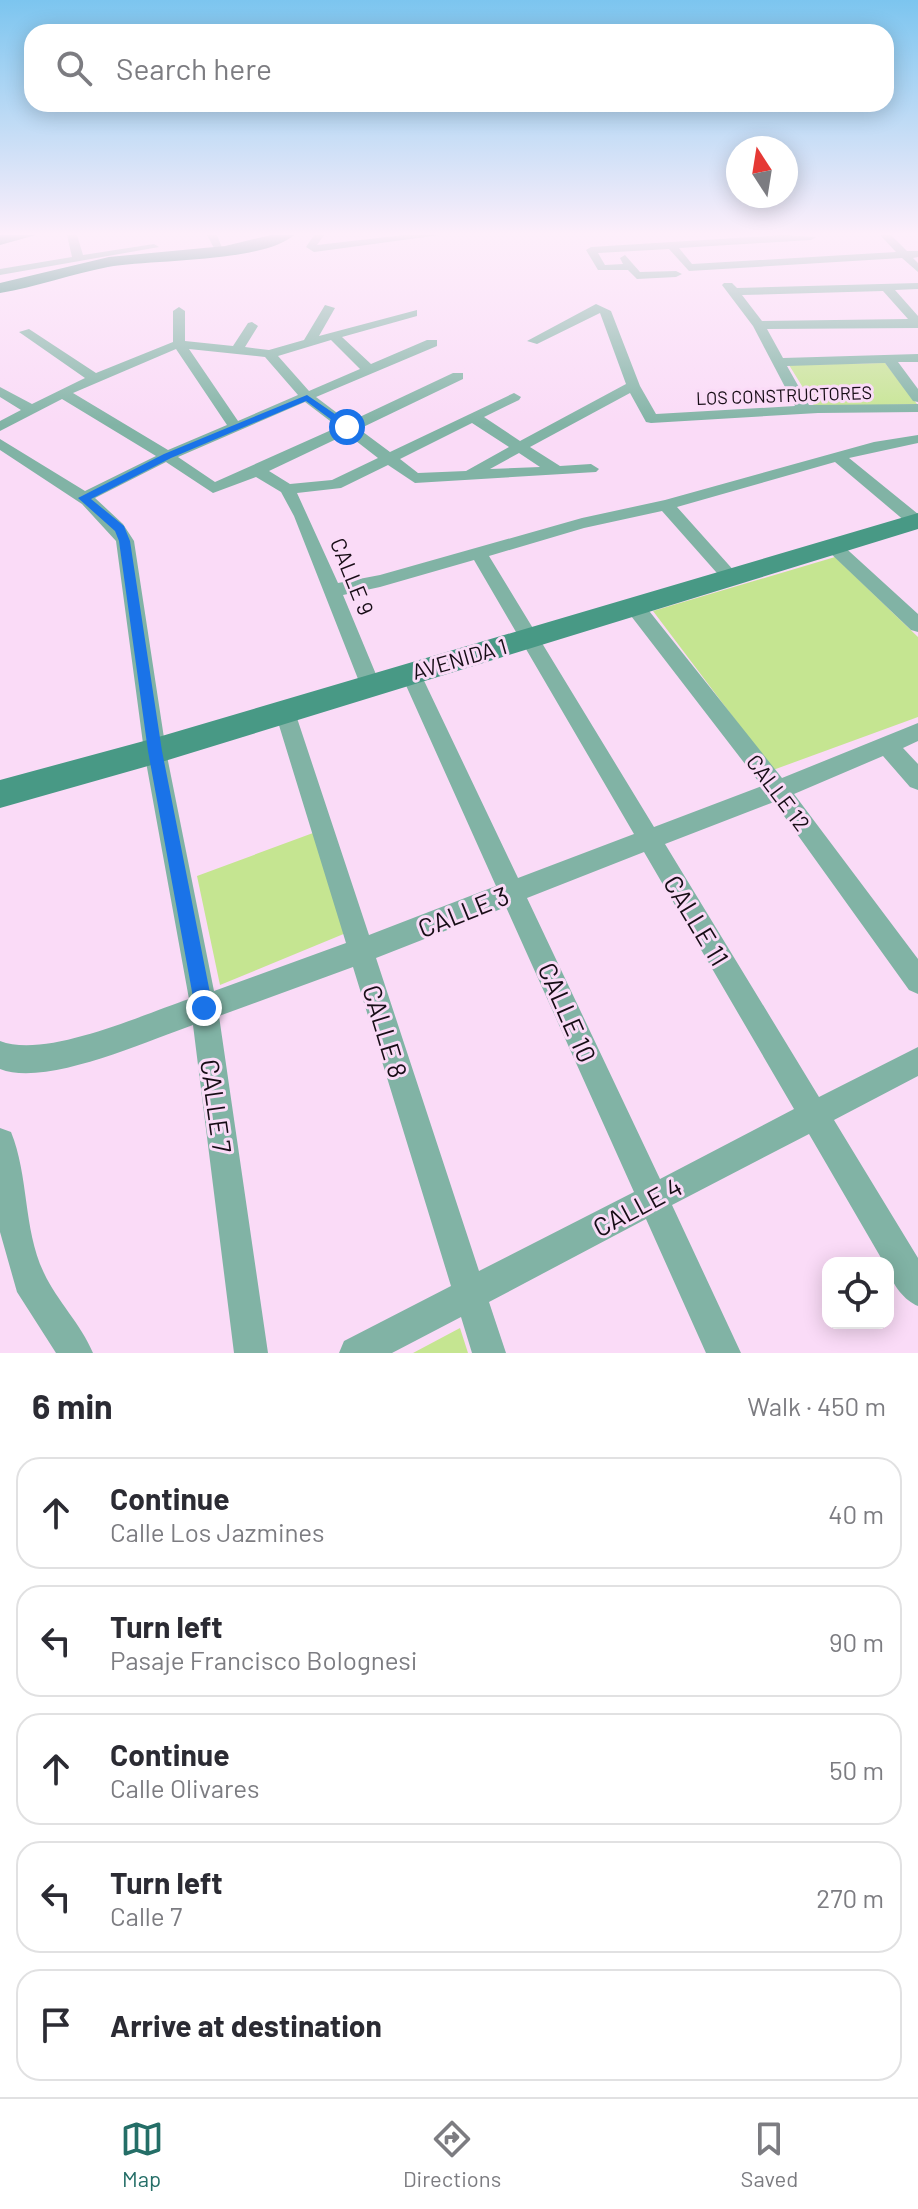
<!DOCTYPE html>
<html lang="en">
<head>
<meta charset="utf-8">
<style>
  body { margin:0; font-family:Barlow,sans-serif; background:#f7f7f7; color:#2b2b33 }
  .controls { position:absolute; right:24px; bottom:24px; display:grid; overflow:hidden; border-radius:16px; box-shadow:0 4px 20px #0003 }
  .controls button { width:72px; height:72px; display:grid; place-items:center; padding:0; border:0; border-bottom:2px solid #e1e1e2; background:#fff; color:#2b2b33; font:40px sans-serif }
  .compass { position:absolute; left:726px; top:136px; width:72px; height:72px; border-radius:50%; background:#fff; box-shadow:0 4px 20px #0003; rotate:348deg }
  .stop { position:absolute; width:24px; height:24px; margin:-18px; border:6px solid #1a73e8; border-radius:50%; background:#fff }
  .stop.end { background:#1a73e8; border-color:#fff; box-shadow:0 2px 8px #0008 }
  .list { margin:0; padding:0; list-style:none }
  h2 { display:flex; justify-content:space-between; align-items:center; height:104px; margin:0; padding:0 32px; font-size:34px }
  h2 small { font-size:26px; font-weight:400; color:#7c7c81 }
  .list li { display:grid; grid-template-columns:52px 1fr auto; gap:24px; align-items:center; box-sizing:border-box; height:112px; margin:0 16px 16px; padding:0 16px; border:2px solid #e1e1e2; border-radius:24px }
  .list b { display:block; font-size:30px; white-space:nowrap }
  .list p { margin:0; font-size:26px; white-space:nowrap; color:#7c7c81 }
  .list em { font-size:26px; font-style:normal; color:#7c7c81 }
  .icon { flex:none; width:44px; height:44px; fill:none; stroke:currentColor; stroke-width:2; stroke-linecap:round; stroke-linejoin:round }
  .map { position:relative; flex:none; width:918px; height:1353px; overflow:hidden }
  .search { position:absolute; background:#fff; box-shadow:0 4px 20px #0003; left:24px; right:24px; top:24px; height:88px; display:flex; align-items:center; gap:20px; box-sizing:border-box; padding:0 28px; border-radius:24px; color:#7c7c81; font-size:30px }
  .sheet { height:744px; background:#fff }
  nav { display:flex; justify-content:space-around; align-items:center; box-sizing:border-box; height:112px; border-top:2px solid #e1e1e2; background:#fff; font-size:22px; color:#7c7c81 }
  nav a { display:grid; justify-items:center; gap:4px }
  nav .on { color:#246e67 }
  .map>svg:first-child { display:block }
  .green { fill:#c5e591 }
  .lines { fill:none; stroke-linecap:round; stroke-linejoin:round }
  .street { fill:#81b3a5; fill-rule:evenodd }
  .secondary { fill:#489985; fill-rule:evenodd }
  .primary { fill:#2f836f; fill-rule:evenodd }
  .route { fill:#1a73e8 }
  .labels { text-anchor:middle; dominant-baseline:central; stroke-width:6; stroke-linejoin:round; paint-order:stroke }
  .far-street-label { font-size:18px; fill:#170d16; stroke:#fadbf7 }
  .street-label { font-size:22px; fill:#170d16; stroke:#fadbf7 }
  .near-street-label { font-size:26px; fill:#170d16; stroke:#fadbf7 }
</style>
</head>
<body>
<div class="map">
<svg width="918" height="1353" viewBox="0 0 918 1353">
  <rect width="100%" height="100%" fill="#fadbf7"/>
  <!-- green -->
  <path class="green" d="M885 363 917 404 815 407 789 365Z
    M835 557 918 637V717L773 770 653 611Z
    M313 833 346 933 220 985 197 876Z
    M460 1328 468 1353H413Z"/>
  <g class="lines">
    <!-- street -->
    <path class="street" d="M67 235H77L83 255 154 244 159 247 0 275V269L72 257Z
      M207 235H217L222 248H214Z
      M314 235H324L317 245 404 235H440L314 252 306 247Z
      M784 235 816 237 811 240 679 248 692 264 896 252 880 235H891L907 251H918V257L913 258 918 263V272L902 258 689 271 669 249 598 253 605 265 623 264 620 258 625 255 640 272 676 271 682 274 676 277 637 279 628 270H598L586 250 591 247Z
      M724 283H732L737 288 918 283V289L895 290 918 316V328L767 329 783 358 918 354V362H898L918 389V402L913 401 885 363 787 366 809 405 918 404V412L818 413 651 423 646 422 630 393 530 447 560 466 591 464 599 469 596 472 415 483 388 465 341 488 297 493 338 583 380 575 582 518 665 500 874 442 918 435V443L849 458 918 514V528L912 527 835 462 677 507 736 573 739 577 730 583 724 581 662 511 584 528 489 556 654 827 762 786 628 612 626 607 628 602H642L782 778 918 723V741L903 748 918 764V790L910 787 883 756 794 794 918 959V994L909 990 774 802 665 844 819 1097 918 1047V1076L834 1120 918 1258V1306C903 1300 888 1280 888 1263H884L809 1134 672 1205 741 1353H706L646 1219 489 1302 506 1353H472L461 1317 392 1353H339L344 1341 451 1286 353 967 219 1016 268 1353H234L193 1025C144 1042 46 1087 0 1069V1041C46 1059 141 1015 189 999L144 751 116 541 82 504 0 450V439L85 491 156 456 62 399 0 431V421L21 410 0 397V387L32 404 85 378 19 332 29 329 96 373 173 342V311L179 307 185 311V341L233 346 248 323 252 322 258 326 245 347 269 350 304 340 325 305 335 308 319 336 417 310V316L342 337 371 364 427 340H437V346L316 397 349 422 453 373H463V379L359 429 390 452 514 393 521 397 519 400 484 417 520 441 626 384 600 313 537 344 527 341 596 304 611 311 640 386 656 414 795 406 753 326 722 285ZM883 291 908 319 762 321 742 295ZM331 340 360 369 309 391 278 356ZM176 349 227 425 168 450 73 393ZM189 349 265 357 298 395 238 421ZM305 402 338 427 215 482 178 457ZM472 423 509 447 466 471 418 473 400 459ZM347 434 378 458 332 480 290 484 269 471ZM519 453 540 467 490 469ZM166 462 213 493 256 477 281 492 294 516 360 684 363 690H377L380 684 343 595 380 587 474 560 634 834 518 878 417 666H403L400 672 496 886 369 935 294 709 291 703 284 701 277 703 274 709 346 943 214 991 166 751 134 541 123 524 95 498ZM644 852 794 1109 660 1179 527 898ZM506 907 634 1192 479 1271 376 958Z
      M833 540 839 542 918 614V632L911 630 827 550 824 546Z
      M0 1128 11 1132C29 1176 23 1229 44 1273 57 1301 81 1324 93 1353H56L17 1292 0 1232Z"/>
    <!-- secondary -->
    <path class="secondary" d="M918 513V529L155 764 0 808V780L155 738Z"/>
    <!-- primary -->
    <path class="primary" d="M0 235H36L0 245Z
      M271 235H294C262 263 152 259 108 267 71 274 36 287 0 293V283L109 257 225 246Z"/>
  </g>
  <!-- sky -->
  <linearGradient id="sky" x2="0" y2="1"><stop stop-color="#7cc5ef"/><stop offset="0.55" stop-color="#fdeffb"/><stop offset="1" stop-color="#fdeffb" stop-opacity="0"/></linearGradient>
  <rect width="918" height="425" fill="url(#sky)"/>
  <!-- route -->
  <path class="route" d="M307 395 351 425V429H344L306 401 171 458 91 499 124 526 130 541 162 751 213 1008 210 1014 204 1017 198 1014 195 1008 148 751 119 541 115 531 78 498 164 454Z"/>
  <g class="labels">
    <!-- far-street labels -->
    <g class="far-street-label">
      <text transform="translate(784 395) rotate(-2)">LOS CONSTRUCTORES</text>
    </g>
    <!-- street labels -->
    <g class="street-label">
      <text transform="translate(353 576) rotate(68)">CALLE 9</text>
      <text transform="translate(459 658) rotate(-16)">AVENIDA 1</text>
      <text transform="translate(779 792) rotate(53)">CALLE 12</text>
    </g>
    <!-- near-street labels -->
    <g class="near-street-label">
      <text transform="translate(463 911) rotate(-22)">CALLE 3</text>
      <text transform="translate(697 920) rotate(59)">CALLE 11</text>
      <text transform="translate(568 1012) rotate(66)">CALLE 10</text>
      <text transform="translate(386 1031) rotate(73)">CALLE 8</text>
      <text transform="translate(217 1106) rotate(82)">CALLE 7</text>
      <text transform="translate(637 1206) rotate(-28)">CALLE 4</text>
    </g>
  </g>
</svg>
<div class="controls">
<button><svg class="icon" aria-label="locate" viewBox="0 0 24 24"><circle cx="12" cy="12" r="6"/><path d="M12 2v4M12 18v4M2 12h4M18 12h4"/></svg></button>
</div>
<svg class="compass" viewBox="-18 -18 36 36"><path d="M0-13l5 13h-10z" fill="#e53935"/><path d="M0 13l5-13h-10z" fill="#7c7c81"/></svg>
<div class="stop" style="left:347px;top:427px"></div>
<div class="stop end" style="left:204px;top:1008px"></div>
<div class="search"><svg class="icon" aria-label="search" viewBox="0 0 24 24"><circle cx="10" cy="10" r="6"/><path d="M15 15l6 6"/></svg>Search here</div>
</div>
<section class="sheet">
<h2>6 min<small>Walk · 450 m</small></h2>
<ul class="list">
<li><svg class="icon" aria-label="ahead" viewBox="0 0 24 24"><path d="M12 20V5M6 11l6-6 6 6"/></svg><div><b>Continue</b><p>Calle Los Jazmines</p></div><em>40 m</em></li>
<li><svg class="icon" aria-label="left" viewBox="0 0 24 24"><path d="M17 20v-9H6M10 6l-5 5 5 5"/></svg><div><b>Turn left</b><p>Pasaje Francisco Bolognesi</p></div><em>90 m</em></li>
<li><svg class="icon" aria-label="ahead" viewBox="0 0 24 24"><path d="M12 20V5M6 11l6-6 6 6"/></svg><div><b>Continue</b><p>Calle Olivares</p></div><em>50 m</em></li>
<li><svg class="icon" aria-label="left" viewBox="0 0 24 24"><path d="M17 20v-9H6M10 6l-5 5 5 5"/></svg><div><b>Turn left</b><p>Calle 7</p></div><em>270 m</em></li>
<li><svg class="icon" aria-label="arrive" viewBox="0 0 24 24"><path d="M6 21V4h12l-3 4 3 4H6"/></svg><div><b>Arrive at destination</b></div></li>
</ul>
</section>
<nav>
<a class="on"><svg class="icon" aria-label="map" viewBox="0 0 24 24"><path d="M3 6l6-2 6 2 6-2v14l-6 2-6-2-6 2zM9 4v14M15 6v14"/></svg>Map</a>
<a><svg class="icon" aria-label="directions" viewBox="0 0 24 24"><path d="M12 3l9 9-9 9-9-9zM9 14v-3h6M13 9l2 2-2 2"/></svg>Directions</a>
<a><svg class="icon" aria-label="saved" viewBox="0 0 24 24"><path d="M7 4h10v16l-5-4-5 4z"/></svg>Saved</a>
</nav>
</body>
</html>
